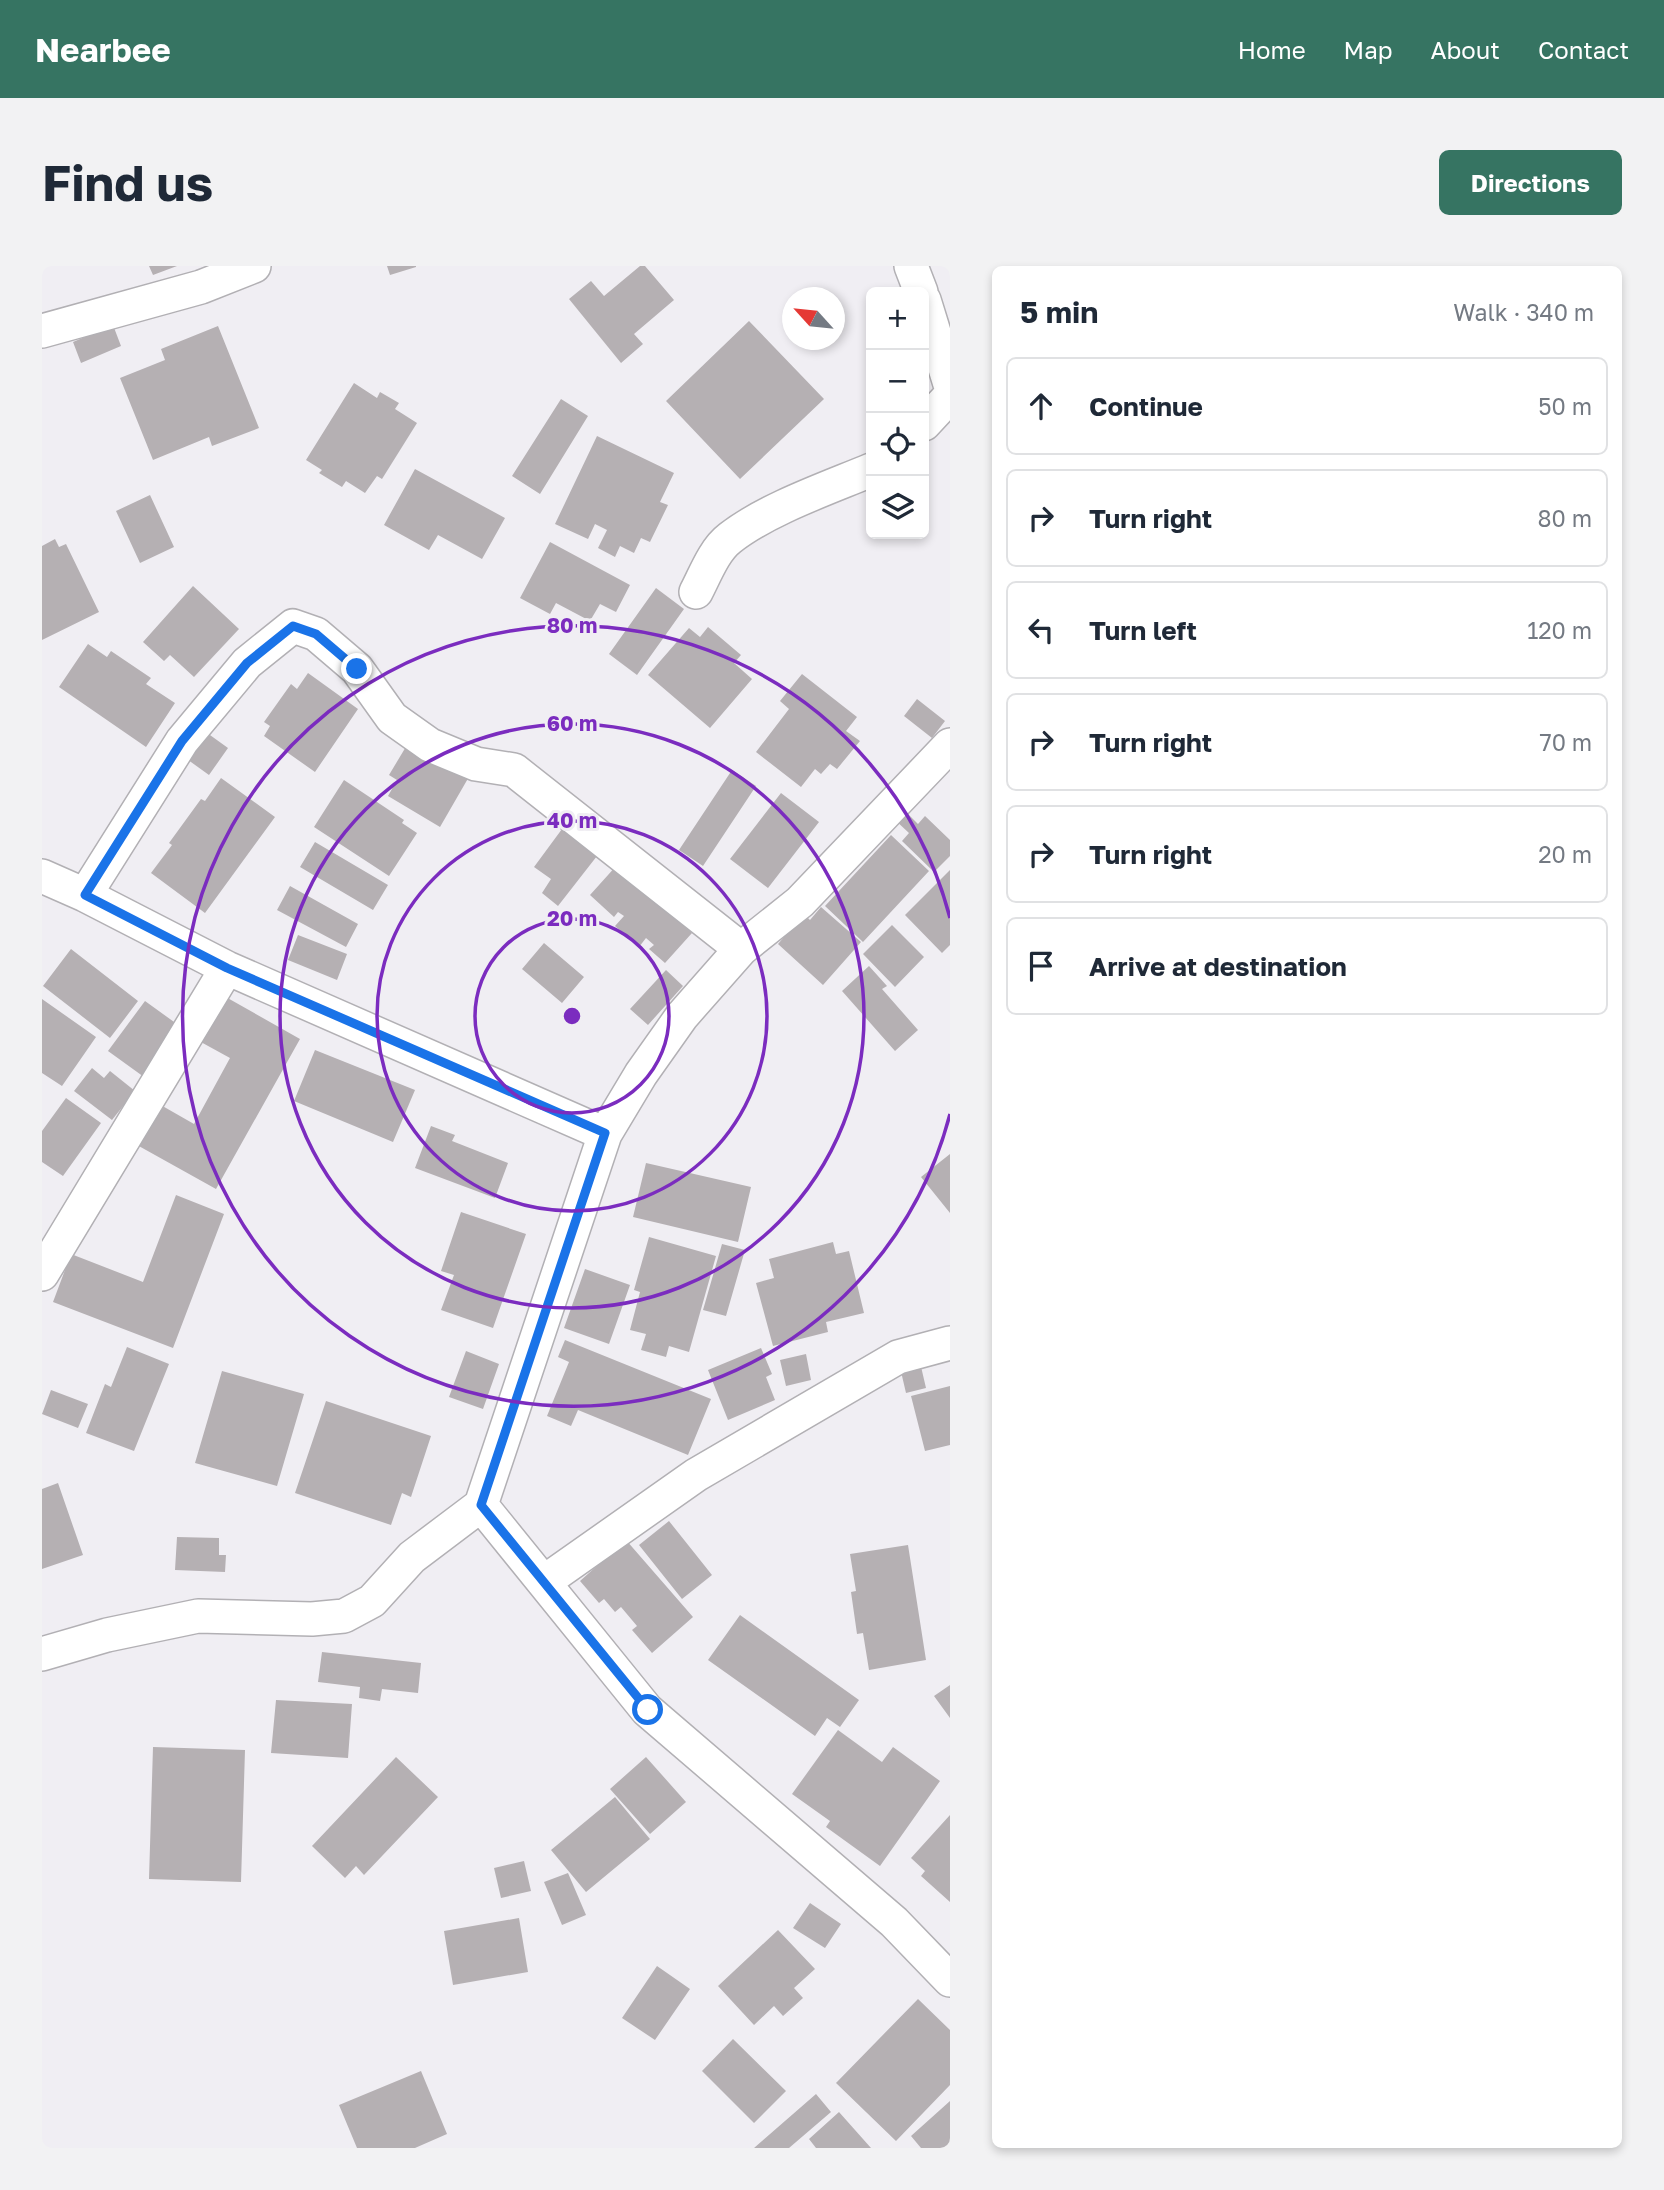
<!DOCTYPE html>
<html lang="en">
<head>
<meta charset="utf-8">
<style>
  body { margin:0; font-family:"Golos Text",sans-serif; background:#f2f2f3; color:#1f2937 }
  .controls { position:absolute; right:21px; top:21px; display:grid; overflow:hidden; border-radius:10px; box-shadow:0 4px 10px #0003 }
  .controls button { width:63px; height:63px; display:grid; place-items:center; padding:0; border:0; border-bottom:2px solid #e0e1e3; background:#fff; color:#1f2937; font:35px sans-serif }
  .compass { position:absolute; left:740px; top:21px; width:63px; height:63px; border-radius:50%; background:#fff; box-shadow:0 4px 10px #0003; rotate:297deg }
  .stop { position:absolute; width:21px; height:21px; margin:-16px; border:5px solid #1a73e8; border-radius:50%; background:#fff }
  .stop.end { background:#1a73e8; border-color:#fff; box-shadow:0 2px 7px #0008 }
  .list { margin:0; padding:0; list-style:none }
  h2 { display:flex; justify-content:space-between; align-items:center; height:91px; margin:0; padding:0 28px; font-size:30px }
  h2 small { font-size:23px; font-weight:400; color:#747a83 }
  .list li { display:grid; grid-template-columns:46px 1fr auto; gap:21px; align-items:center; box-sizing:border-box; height:98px; margin:0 14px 14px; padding:0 14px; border:2px solid #e0e1e3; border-radius:10px }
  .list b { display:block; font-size:26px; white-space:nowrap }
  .list em { font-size:23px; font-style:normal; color:#747a83 }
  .icon { flex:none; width:38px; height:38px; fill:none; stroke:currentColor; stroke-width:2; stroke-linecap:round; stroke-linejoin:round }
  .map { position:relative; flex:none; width:908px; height:1882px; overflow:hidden; border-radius:10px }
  header { display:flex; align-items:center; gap:42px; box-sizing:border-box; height:98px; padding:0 35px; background:#367462; color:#fff }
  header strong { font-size:33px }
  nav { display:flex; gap:38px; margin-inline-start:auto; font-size:24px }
  .intro { display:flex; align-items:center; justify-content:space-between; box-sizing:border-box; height:168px; padding:0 42px }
  h1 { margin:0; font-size:49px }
  .button { padding:18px 32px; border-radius:10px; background:#367462; color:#fff; font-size:24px; font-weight:700 }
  main { display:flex; gap:42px; padding:0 42px }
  aside { flex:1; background:#fff; border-radius:10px; box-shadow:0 4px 10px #0003 }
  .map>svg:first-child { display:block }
  .building { fill:#b5b0b3 }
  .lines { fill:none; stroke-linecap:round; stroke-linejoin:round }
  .minor-casing { stroke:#b2b0b4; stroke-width:36 }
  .minor { stroke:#fff; stroke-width:33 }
  .route { stroke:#1a73e8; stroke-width:9 }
  .ring { fill:none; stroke:#7b2cbf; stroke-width:3.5 }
  .centre { fill:#7b2cbf; stroke:#f0eef3; stroke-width:3.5 }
  .ring-label { font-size:21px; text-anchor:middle; font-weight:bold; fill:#7b2cbf; stroke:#f0eef3; stroke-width:6; stroke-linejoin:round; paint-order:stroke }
</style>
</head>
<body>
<header>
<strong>Nearbee</strong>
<nav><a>Home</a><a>Map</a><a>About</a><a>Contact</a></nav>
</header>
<div class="intro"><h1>Find us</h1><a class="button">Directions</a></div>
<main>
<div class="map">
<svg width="908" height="1882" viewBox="0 0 908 1882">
  <rect width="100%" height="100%" fill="#f0eef3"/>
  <!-- building -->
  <path class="building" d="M107 0H135L111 9Z
    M345 0H374V1L348 9Z
    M598 0H603L632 34 592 68 601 78 579 97 527 33 549 15 562 30Z
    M707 55 782 133 698 213 624 135Z
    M71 59 79 80 39 97 31 76Z
    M176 60 217 162 170 180 167 171 111 194 78 112 123 94 119 83Z
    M312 117 335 132 338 126 357 137 353 143 375 157 340 213 335 210 323 227 304 215 300 221 277 207 280 204 264 194Z
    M519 133 546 150 498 228 470 210Z
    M555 170 632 207 618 236 626 239 608 276 599 272 592 287 578 280 573 291 556 282 565 264 553 258 546 273 513 258Z
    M373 203 463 252 440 293 396 269 387 284 342 259Z
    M108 229 132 281 98 297 74 245Z
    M13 273 17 281 24 278 57 346 0 374V280Z
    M508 276 588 319 574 346 558 338 548 355 514 337 508 348 478 332Z
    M151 320 197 363 152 411 128 389 122 395 101 376Z
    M614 322 642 343 595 409 567 388Z
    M666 361 699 389 692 397 710 413 668 462 606 409 647 362 658 371Z
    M46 378 65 391 69 385 109 412 104 418 133 437 104 481 17 421Z
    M266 407 316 443 273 506 222 470 228 460 222 456 249 418 255 423Z
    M760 408 815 451 804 465 818 475 795 503 788 498 779 508 773 503 759 521 714 486 747 443 738 435Z
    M875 433 903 455 890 472 862 450Z
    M161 464 186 482 167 509 142 491Z
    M368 474 428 509 398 561 346 530 355 514 347 509Z
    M690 504 714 520 661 600 637 584Z
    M179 512 233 551 163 647 109 607 130 579 127 577 159 533 163 535Z
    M302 514 362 554 360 557 375 567 347 610 272 561Z
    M739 527 777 556 726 622 688 593Z
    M861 543 876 558 883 550 908 574V590L892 606 860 575 867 567 852 553Z
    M520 563 555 590 516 640 500 627 509 613 492 601Z
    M849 569 887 605 821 676 783 640Z
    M273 576 346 619 331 644 258 601Z
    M575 599 650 667 623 697 607 683 612 679 604 672 597 681 573 660 582 650 576 646 572 651 548 629Z
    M908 604V679L900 687 863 649Z
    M248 620 316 658 304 681 235 644Z
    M779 641 819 676 781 719 736 678 762 648 768 654Z
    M850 659 882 691 853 721 821 688Z
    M256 669 305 688 295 714 246 694Z
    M502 677 542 711 520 737 480 703Z
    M29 683 96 735 68 772 1 720Z
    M827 700 845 720 840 723 876 764 853 785 800 725Z
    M624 704 641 720 606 759 588 743Z
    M182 730 258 773 174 923 95 879 110 834 152 858 188 792 157 775Z
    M0 733 54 771 20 820 0 807Z
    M103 735 139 761 102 811 66 785Z
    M273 784 373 824 351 876 252 835Z
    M50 802 62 812 68 805 93 825 70 854 32 825Z
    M24 832 59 857 21 910 0 896V865Z
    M389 860 413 869 410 875 466 897 453 932 373 902Z
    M908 888V947L879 911Z
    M604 897 709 921 696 976 591 951Z
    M134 929 182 948 131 1082 11 1036 29 988 101 1016Z
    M419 946 484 968 451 1062 399 1044 412 1009 399 1005Z
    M607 971 674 990 647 1086 627 1080 624 1091 599 1084 604 1068 588 1064 598 1026 592 1024Z
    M791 976 794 988 807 985 822 1047 784 1056 786 1066 731 1080 714 1017 732 1012 727 993Z
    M680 978 703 984 684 1050 661 1044Z
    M543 1003 588 1019 567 1078 522 1062Z
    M523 1074 669 1133 646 1189 536 1144 529 1160 505 1150 527 1096 516 1091Z
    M85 1081 127 1098 92 1185 44 1167 63 1118 69 1121Z
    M719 1082 730 1108 724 1111 733 1134 686 1154 666 1104Z
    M424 1085 457 1098 441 1143 407 1131Z
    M764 1088 769 1114 744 1120 738 1094Z
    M877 1092 884 1122 864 1127 857 1097Z
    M180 1105 262 1128 235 1220 153 1197Z
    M908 1120V1179L883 1185 869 1130Z
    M9 1124 46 1138 36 1162 0 1148Z
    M284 1135 389 1170 369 1231 360 1227 349 1259 253 1227Z
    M16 1217 41 1289 0 1303V1223Z
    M627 1255 670 1309 640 1333 597 1279Z
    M135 1271 177 1272V1289H184L183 1306 133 1304Z
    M584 1274 651 1351 610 1387 590 1364 595 1360 579 1341 573 1346 562 1333 557 1337 538 1315Z
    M866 1279 884 1394 827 1404 821 1367 815 1368 809 1326 814 1325 808 1288Z
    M698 1349 817 1434 798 1461 785 1452 773 1470 666 1394Z
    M280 1386 379 1397 376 1427 340 1423 338 1435 317 1432 318 1421 276 1416Z
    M908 1419V1452L892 1430Z
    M234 1434 310 1438 306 1492 229 1487Z
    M796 1464 840 1496 851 1481 898 1515 838 1600 784 1561 788 1555 750 1528Z
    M111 1481 203 1484 199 1616 107 1613Z
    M354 1491 396 1531 322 1609 314 1600 303 1612 270 1580Z
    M604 1491 644 1536 608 1568 568 1523Z
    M573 1531 608 1573 544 1626 509 1584Z
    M908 1549V1636L879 1610 883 1605 869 1592Z
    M482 1595 489 1625 459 1632 452 1602Z
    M526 1607 544 1649 520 1659 502 1616Z
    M768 1637 799 1658 783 1682 751 1662Z
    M477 1652 486 1706 411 1719 402 1665Z
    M736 1664 773 1703 752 1722 761 1732 741 1750 732 1740 712 1759 676 1720Z
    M615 1700 648 1723 613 1774 580 1752Z
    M876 1733 908 1764V1819L854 1875 794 1817Z
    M691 1773 744 1825 712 1857 660 1805Z
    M379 1805 405 1868 373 1882H315L297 1839Z
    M774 1828 789 1846 747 1882H712Z
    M908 1835V1882H879L869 1870Z
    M797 1846 829 1882H774L767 1873Z"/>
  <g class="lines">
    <!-- minor casing -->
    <g class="minor-casing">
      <path id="minor" d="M869 0 879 26
        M882 34 908 118
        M0 65 159 21 212 0
        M882 158 908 130
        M654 326C663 309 672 284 688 272 725 243 786 222 829 204
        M0 610 43 629 185 702 563 868
        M43 629 140 475 205 397 251 360 274 368 315 403 350 452 388 479 434 498 472 504 699 683
        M0 1008 185 702
        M439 1239 605 1444 852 1656 908 1714
        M502 1316 654 1209 856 1091 908 1077
        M0 1388 65 1369 156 1350 270 1353 302 1350 330 1335 370 1291 439 1239 563 868 599 808 640 750 699 683 758 636 908 479"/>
    </g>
    <!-- minor -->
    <use href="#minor" class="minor"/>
  </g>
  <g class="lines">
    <!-- route -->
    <path class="route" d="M315 403 274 368 251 360 205 397 140 475 43 629 185 702 563 867 439 1239 606 1444"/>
  </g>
  <!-- distance rings -->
  <g class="ring">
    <circle cx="530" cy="750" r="97"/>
    <circle cx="530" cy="750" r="195"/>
    <circle cx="530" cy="750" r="292"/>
    <path d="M908 848A390 390 0 1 1 908 652"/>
  </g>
  <circle cx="530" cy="750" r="10" class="centre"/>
  <g class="ring-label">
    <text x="530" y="367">80 m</text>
    <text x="530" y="465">60 m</text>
    <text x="530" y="562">40 m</text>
    <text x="530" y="660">20 m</text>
  </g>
</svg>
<div class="controls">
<button>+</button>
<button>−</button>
<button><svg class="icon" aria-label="locate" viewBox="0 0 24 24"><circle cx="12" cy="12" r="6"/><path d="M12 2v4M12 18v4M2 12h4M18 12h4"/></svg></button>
<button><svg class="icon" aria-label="layers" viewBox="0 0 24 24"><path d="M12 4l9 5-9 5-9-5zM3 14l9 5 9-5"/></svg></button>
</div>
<svg class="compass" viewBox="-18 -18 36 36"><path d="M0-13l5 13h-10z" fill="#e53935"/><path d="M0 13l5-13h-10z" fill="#747a83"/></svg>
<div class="stop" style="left:606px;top:1444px"></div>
<div class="stop end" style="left:315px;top:403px"></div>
</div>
<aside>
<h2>5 min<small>Walk · 340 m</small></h2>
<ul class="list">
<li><svg class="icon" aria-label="ahead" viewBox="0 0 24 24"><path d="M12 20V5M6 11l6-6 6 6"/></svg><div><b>Continue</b></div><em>50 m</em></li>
<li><svg class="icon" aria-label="right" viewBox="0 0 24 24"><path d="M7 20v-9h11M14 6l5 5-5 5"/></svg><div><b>Turn right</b></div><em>80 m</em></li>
<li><svg class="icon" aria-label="left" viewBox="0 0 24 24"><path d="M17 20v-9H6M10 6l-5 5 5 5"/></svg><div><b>Turn left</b></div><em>120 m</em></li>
<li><svg class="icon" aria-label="right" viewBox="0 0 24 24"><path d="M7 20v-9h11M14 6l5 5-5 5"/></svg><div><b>Turn right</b></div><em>70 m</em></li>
<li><svg class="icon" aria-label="right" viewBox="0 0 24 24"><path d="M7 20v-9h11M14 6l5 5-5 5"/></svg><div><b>Turn right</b></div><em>20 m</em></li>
<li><svg class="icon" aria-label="arrive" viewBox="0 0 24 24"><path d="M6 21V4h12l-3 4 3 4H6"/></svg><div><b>Arrive at destination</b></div></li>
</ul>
</aside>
</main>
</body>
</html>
